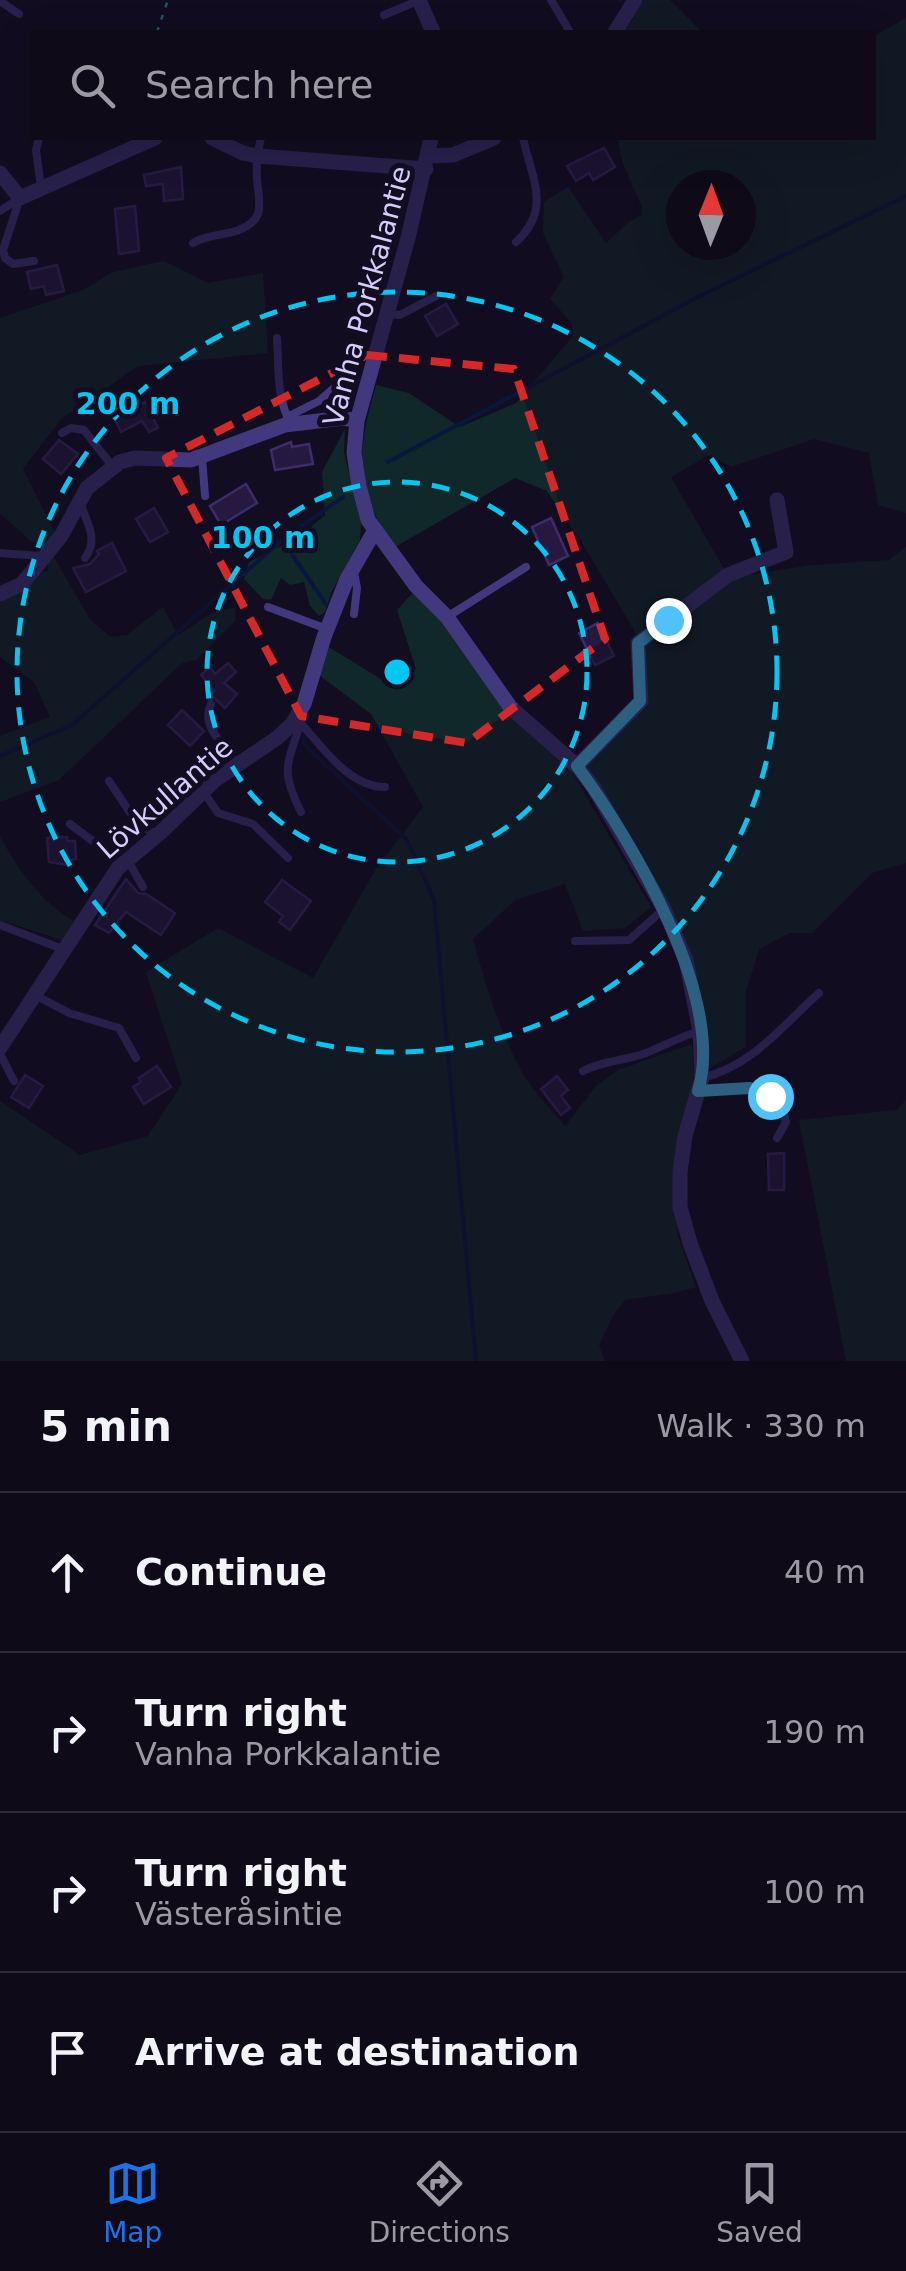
<!DOCTYPE html>
<html lang="en">
<head>
<meta charset="utf-8">
<style>
  body { margin:0; font-family:"DejaVu Sans",sans-serif; background:#1c1825; color:#f1f3f6 }
  .compass { position:absolute; left:666px; top:170px; width:90px; height:90px; border-radius:50%; background:#0e0a18; box-shadow:0 10px 40px #0002; rotate:1deg }
  .stop { position:absolute; width:30px; height:30px; margin:-22px; border:8px solid #4fc3f7; border-radius:50%; background:#fff }
  .stop.end { background:#4fc3f7; border-color:#fff; box-shadow:0 2px 10px #0008 }
  .list { margin:0; padding:0; list-style:none }
  h2 { display:flex; justify-content:space-between; align-items:center; height:130px; margin:0; padding:0 40px; font-size:42px }
  h2 small { font-size:32px; font-weight:400; color:#9b9aa2 }
  .list li { display:grid; grid-template-columns:65px 1fr auto; gap:30px; align-items:center; box-sizing:border-box; height:160px; padding:0 40px; border-top:2px solid #2e2b37 }
  .list b { display:block; font-size:38px; white-space:nowrap }
  .list p { margin:0; font-size:32px; white-space:nowrap; color:#9b9aa2 }
  .list em { font-size:32px; font-style:normal; color:#9b9aa2 }
  .icon { flex:none; width:55px; height:55px; fill:none; stroke:currentColor; stroke-width:2; stroke-linecap:round; stroke-linejoin:round }
  .map { position:relative; flex:none; width:906px; height:1361px; overflow:hidden }
  .search { position:absolute; background:#0e0a18; box-shadow:0 10px 40px #0002; left:30px; right:30px; top:30px; height:110px; display:flex; align-items:center; gap:25px; box-sizing:border-box; padding:0 35px; border-radius:0px; color:#9b9aa2; font-size:38px }
  .sheet { height:770px; background:#0e0a18 }
  nav { display:flex; justify-content:space-around; align-items:center; box-sizing:border-box; height:140px; border-top:2px solid #2e2b37; background:#0e0a18; font-size:28px; color:#9b9aa2 }
  nav a { display:grid; justify-items:center; gap:5px }
  nav .on { color:#1a73e8 }
  .map>svg:first-child { display:block }
  .green { fill:#102829; fill-rule:evenodd }
  .lines { fill:none; stroke-linecap:round; stroke-linejoin:round }
  .stream { stroke:#0a173c; stroke-width:4 }
  .building { fill:#251940; stroke:#3e2b6c; stroke-width:2.5 }
  .path { stroke:#2facb0; stroke-width:2.5; stroke-dasharray:5 8; stroke-linecap:butt }
  .lane { stroke:#41387e; stroke-width:8 }
  .street { stroke:#41387e; stroke-width:15 }
  .route { stroke:#4fc3f7; stroke-width:12 }
  .marked { fill:none; stroke:#d62828; stroke-width:8; stroke-dasharray:20 12; stroke-linejoin:round }
  .ring { fill:none; stroke:#03c6f3; stroke-width:5; stroke-dasharray:18 12 }
  .labels { text-anchor:middle; dominant-baseline:central; stroke-width:10; stroke-linejoin:round; paint-order:stroke }
  .street-label { font-size:28px; fill:#d6ccfe; stroke:#120d20 }
  .centre { fill:#03c6f3; stroke:#120d20; stroke-width:5 }
  .ring-label { font-size:30px; text-anchor:middle; font-weight:bold; fill:#03c6f3; stroke:#120d20; stroke-width:10; stroke-linejoin:round; paint-order:stroke }
</style>
</head>
<body>
<div class="map">
<svg width="906" height="1361" viewBox="0 0 906 1361">
  <rect width="100%" height="100%" fill="#120d20"/>
  <!-- green -->
  <path class="green" d="M644 0H670L702 32H625Z
    M906 18V513L878 505 869 453 814 439 731 467 709 455 671 477 727 574 640 640 584 546 547 491 515 478 395 547C352 488 357 453 376 385L409 393 460 427 516 403 574 335 571 322 550 299 564 277 543 233 544 202 568 187 606 243 630 221 642 215V207L623 164 617 138H874V36ZM681 185H741V245H681Z
    M164 261 208 283 263 273 268 353 138 366 61 419 23 469 56 535 47 548 29 540 0 513V318L83 290 113 272Z
    M345 429 344 452 361 524 360 540 331 593 325 612 319 616 310 606 304 582 290 585 281 578 271 600 263 599 244 579 249 562 300 536 325 515 322 472Z
    M906 547V863L872 873 812 933H790L759 949 746 992V1047L705 1071 696 981 583 766 644 703 643 644 729 578 812 565 889 560Z
    M52 554 90 619 110 637 127 635 163 607 178 635 212 613 236 607 235 621 196 660 182 663 59 780 0 802V736L50 717 34 682 0 657V602L39 572 48 571V560Z
    M415 590 569 767 651 907 625 928 583 931 565 884 515 900 473 939C486 987 500 1034 525 1077 536 1095 552 1110 565 1126L596 1086 618 1070 692 1044 694 1077 677 1159 678 1236 696 1287 674 1293 625 1300 612 1317 599 1346 605 1361H0V1101L80 1155 148 1136 182 1084 146 972 218 928 313 978 376 869 423 807 371 714 319 675 327 646 394 687 416 669 397 610Z
    M0 836C18 869 41 903 74 921L62 940 0 920Z
    M906 1100V1361H846L799 1120 896 1110Z"/>
  <g class="lines">
    <!-- stream -->
    <path class="stream" d="M388 462 702 295 906 196
      M326 604 282 540 343 497
      M304 733V745L407 840 434 900 476 1361
      M0 756 72 725 282 540"/>
  </g>
  <!-- building -->
  <path class="building" d="M604 148 615 167 593 180 589 173 576 181 567 166Z
    M181 167 183 199 164 201 163 184 146 186 144 175Z
    M135 206 139 251 119 254 115 209Z
    M57 265 64 291 46 295 44 286 31 289 27 272Z
    M446 304 458 324 437 336 425 316Z
    M145 402 158 428 149 432 142 421 121 432 114 417Z
    M59 440 78 454 61 474 43 459Z
    M291 442 292 447 309 444 313 464 275 470 271 450Z
    M246 484 257 503 221 525 210 506Z
    M154 508 168 532 150 542 136 519Z
    M551 518 568 556 549 565 532 527Z
    M112 543 126 571 86 592 73 568 90 564 99 554 97 551Z
    M598 623 614 656 595 665 579 633Z
    M228 663 236 672 224 683 237 694 225 708 211 695 214 691 201 675 210 667 215 674Z
    M182 710 204 731 190 746 168 725Z
    M67 837V841H75L76 859 68 860V865L49 862 47 838Z
    M126 879 138 893 146 894 175 913 161 935 126 912 109 933 95 925Z
    M282 880 311 901 290 930 279 922 283 916 265 902Z
    M157 1066 171 1087 144 1104 133 1087 141 1082 139 1078Z
    M25 1075 43 1086 29 1108 11 1097Z
    M557 1076 568 1090 561 1096 570 1108 561 1115 541 1089Z
    M784 1153V1190H769L768 1154Z"/>
  <g class="lines">
    <!-- path -->
    <path class="path" d="M157 32 168 0"/>
    <!-- lane -->
    <path class="lane" d="M551 0 570 32
      M0 1 19 14
      M384 15 420 0
      M39 138 36 150 41 188
      M20 198 3 250 5 258 13 264 34 261
      M0 211 20 198
      M516 242C552 209 532 179 523 138
      M193 243C207 234 224 236 239 230 268 218 258 202 257 177 256 165 258 150 261 138
      M387 314 400 315 436 296
      M277 338C279 368 276 398 291 424
      M287 417 319 401 334 388
      M62 433 71 428 84 430 113 467
      M202 457 205 496
      M80 503C87 523 99 539 85 558
      M0 553 42 556
      M268 607 327 629
      M354 614 357 588 354 572
      M447 617 526 567
      M211 704C200 726 225 746 237 764
      M296 718C320 743 347 787 385 787
      M301 722C287 765 280 770 301 812
      M109 781 137 823 157 835
      M203 791 218 813 253 824 288 858
      M70 824 122 863
      M127 859 143 887
      M0 925 65 950
      M575 941 629 940 664 909
      M35 995 69 1013 119 1028 136 1058
      M0 1054 14 1081
      M583 1071C604 1060 625 1061 646 1053 666 1045 679 1037 700 1031
      M702 1078C752 1066 781 1027 819 993
      M698 1091C732 1089 777 1079 786 1122L777 1138"/>
    <!-- street -->
    <path class="street" d="M419 0 433 32
      M615 32 635 0
      M212 138 243 153 258 156 426 169
      M431 138 408 238 357 421 354 453 359 486 368 520 416 586 447 617 511 708 577 766 594 788 664 909 686 960 700 1031 702 1078 685 1136 680 1172V1207L690 1243 712 1301 742 1361
      M429 156 453 155 494 138
      M0 173 20 198 155 138
      M0 594 22 584 61 536 87 488 120 462 135 458 191 460 285 425 343 418 357 421
      M577 766 641 701 638 643 728 575 786 552 777 500
      M0 1048 118 868 160 833 215 780 277 738 292 724 304 704 324 637 347 579 375 530"/>
  </g>
  <g class="lines">
    <!-- route -->
    <path class="route" d="M668 620 638 643 640 701 577 766C631 839 726 998 698 1091L750 1088 770 1096"/>
  </g>
  <!-- marked area -->
  <path d="M0 0H906V1361H0ZM367 355 514 369 605 639 467 743 301 716 166 458Z" fill="#120d20" fill-opacity=".55" fill-rule="evenodd"/>
  <path class="marked" d="M367 355 514 369 605 639 467 743 301 716 166 458Z"/>
  <!-- distance rings -->
  <g class="ring">
    <circle cx="397" cy="672" r="190"/>
    <circle cx="397" cy="672" r="380"/>
  </g>
  <g class="labels">
    <!-- street labels -->
    <g class="street-label">
      <text transform="translate(367 296) rotate(-75)">Vanha Porkkalantie</text>
      <text transform="translate(165 798) rotate(-41)">Lövkullantie</text>
    </g>
  </g>
  <circle cx="397" cy="672" r="15" class="centre"/>
  <g class="ring-label">
    <text x="128" y="414">200 m</text>
    <text x="263" y="548">100 m</text>
  </g>
</svg>
<svg class="compass" viewBox="-18 -18 36 36"><path d="M0-13l5 13h-10z" fill="#e53935"/><path d="M0 13l5-13h-10z" fill="#9b9aa2"/></svg>
<div class="stop" style="left:770px;top:1096px"></div>
<div class="stop end" style="left:668px;top:620px"></div>
<div class="search"><svg class="icon" aria-label="search" viewBox="0 0 24 24"><circle cx="10" cy="10" r="6"/><path d="M15 15l6 6"/></svg>Search here</div>
</div>
<section class="sheet">
<h2>5 min<small>Walk · 330 m</small></h2>
<ul class="list">
<li><svg class="icon" aria-label="ahead" viewBox="0 0 24 24"><path d="M12 20V5M6 11l6-6 6 6"/></svg><div><b>Continue</b></div><em>40 m</em></li>
<li><svg class="icon" aria-label="right" viewBox="0 0 24 24"><path d="M7 20v-9h11M14 6l5 5-5 5"/></svg><div><b>Turn right</b><p>Vanha Porkkalantie</p></div><em>190 m</em></li>
<li><svg class="icon" aria-label="right" viewBox="0 0 24 24"><path d="M7 20v-9h11M14 6l5 5-5 5"/></svg><div><b>Turn right</b><p>Västeråsintie</p></div><em>100 m</em></li>
<li><svg class="icon" aria-label="arrive" viewBox="0 0 24 24"><path d="M6 21V4h12l-3 4 3 4H6"/></svg><div><b>Arrive at destination</b></div></li>
</ul>
</section>
<nav>
<a class="on"><svg class="icon" aria-label="map" viewBox="0 0 24 24"><path d="M3 6l6-2 6 2 6-2v14l-6 2-6-2-6 2zM9 4v14M15 6v14"/></svg>Map</a>
<a><svg class="icon" aria-label="directions" viewBox="0 0 24 24"><path d="M12 3l9 9-9 9-9-9zM9 14v-3h6M13 9l2 2-2 2"/></svg>Directions</a>
<a><svg class="icon" aria-label="saved" viewBox="0 0 24 24"><path d="M7 4h10v16l-5-4-5 4z"/></svg>Saved</a>
</nav>
</body>
</html>
